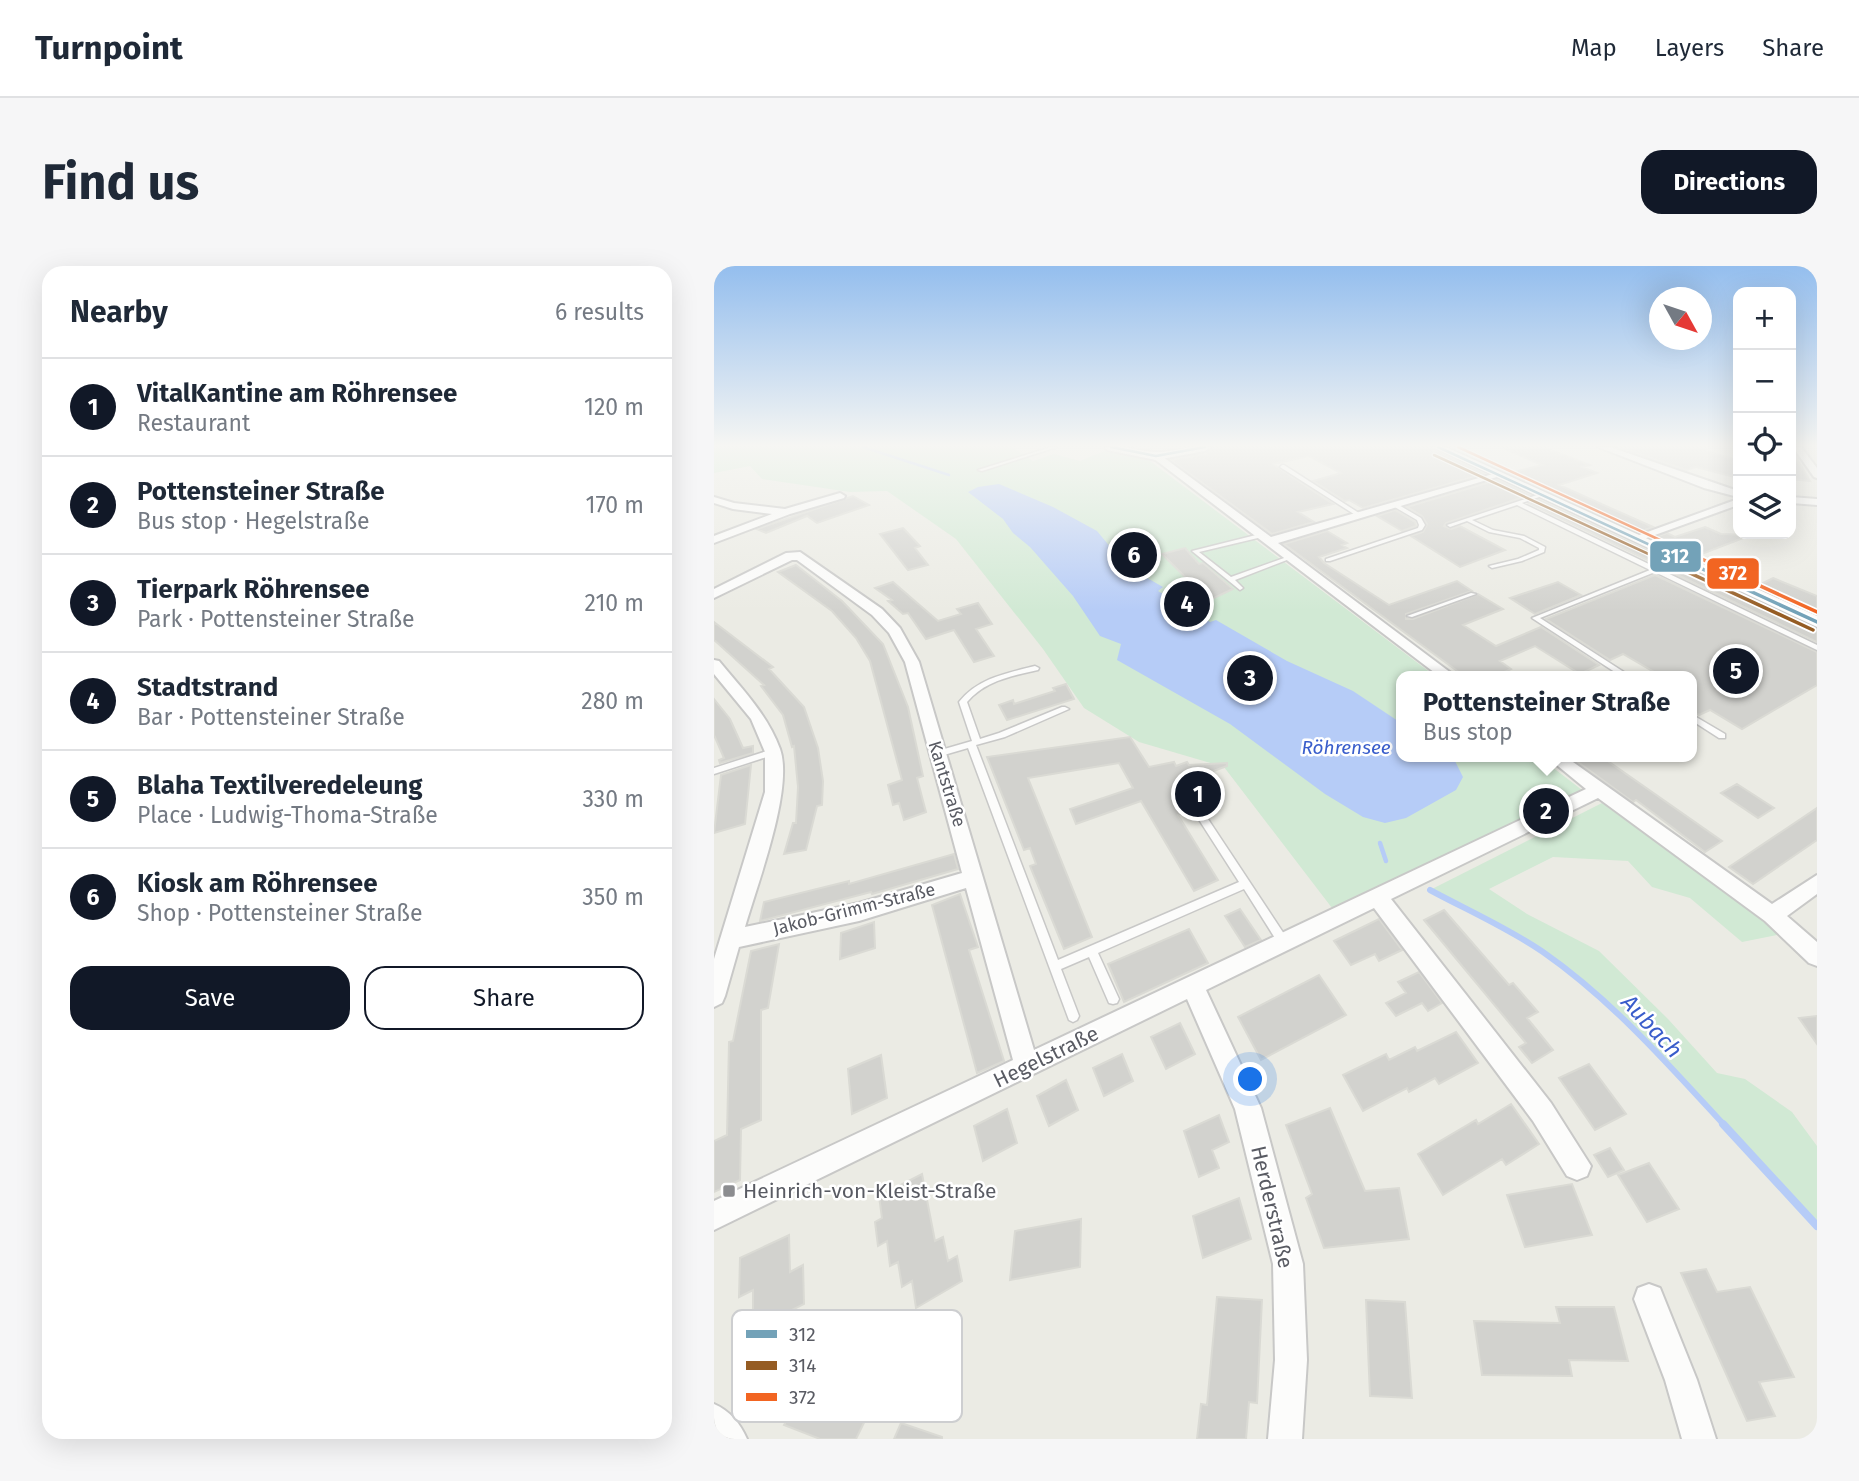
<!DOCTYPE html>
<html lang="en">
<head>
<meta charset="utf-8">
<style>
  body { margin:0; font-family:"Fira Sans",sans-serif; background:#f6f6f7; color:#1f2937 }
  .controls { position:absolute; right:21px; top:21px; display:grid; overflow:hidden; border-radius:14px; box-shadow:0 7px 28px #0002 }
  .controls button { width:63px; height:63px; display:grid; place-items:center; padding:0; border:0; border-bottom:2px solid #e0e1e3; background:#fff; color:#1f2937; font:35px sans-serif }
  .compass { position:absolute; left:935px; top:21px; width:63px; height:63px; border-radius:50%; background:#fff; box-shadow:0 7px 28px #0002; rotate:130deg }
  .you { position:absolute; left:537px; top:814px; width:24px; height:24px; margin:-18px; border:5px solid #fff; border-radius:50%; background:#1a73e8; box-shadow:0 0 0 10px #1a73e833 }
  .badge { display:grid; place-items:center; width:46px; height:46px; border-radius:50%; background:#111827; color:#fff; font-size:23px; font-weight:700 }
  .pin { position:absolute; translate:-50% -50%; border:4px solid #fff; box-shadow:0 2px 7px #0006 }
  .popup { position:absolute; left:682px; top:405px; width:301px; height:91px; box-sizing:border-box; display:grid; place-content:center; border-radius:14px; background:#fff; filter:drop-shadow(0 2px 5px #0005); font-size:23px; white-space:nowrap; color:#747a83 }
  .popup b { font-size:26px; color:#1f2937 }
  .popup::after { content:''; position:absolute; left:50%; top:100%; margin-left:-14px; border:14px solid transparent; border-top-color:#fff }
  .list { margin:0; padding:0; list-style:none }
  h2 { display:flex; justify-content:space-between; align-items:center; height:91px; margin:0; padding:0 28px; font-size:30px }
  h2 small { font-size:23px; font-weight:400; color:#747a83 }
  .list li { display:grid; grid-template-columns:46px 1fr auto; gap:21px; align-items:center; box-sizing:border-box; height:98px; padding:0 28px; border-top:2px solid #e0e1e3 }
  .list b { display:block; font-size:26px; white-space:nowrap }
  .list p { margin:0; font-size:23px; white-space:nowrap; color:#747a83 }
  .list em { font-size:23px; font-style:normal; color:#747a83 }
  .actions { display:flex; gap:14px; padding:21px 28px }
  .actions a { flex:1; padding:16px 0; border:2px solid #111827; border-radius:21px; text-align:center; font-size:24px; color:#111827 }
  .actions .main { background:#111827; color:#fff }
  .icon { flex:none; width:38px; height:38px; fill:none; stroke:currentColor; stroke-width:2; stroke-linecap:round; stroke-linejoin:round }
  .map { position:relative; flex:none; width:1103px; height:1173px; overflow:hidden; border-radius:21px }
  header { display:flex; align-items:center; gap:42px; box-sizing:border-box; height:98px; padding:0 35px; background:#fff; border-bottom:2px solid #e0e1e3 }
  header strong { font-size:33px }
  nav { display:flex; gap:38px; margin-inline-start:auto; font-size:24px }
  .intro { display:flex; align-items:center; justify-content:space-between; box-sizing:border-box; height:168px; padding:0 42px }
  h1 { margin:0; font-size:49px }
  .button { padding:18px 32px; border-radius:21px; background:#111827; color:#fff; font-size:24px; font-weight:700 }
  main { display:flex; gap:42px; padding:0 42px }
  aside { flex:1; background:#fff; border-radius:21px; box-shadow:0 7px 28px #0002 }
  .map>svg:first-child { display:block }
  .green { fill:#d1e9d4 }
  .water { fill:#b6ccf7 }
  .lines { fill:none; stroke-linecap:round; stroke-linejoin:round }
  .stream-far3 { stroke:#b6ccf7; stroke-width:2.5 }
  .stream-far2 { stroke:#b6ccf7; stroke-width:4.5 }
  .stream-far1 { stroke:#b6ccf7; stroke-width:6 }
  .stream { stroke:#b6ccf7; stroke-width:8 }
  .building { fill:#d2d2ce; stroke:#dadad4; stroke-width:2 }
  .service-casing { stroke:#c8c8c7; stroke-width:3 }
  .minor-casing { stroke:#c8c8c7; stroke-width:4 }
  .tertiary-casing { stroke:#c8c8c7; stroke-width:3 }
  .secondary-casing { stroke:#cacaca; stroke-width:4 }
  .service { fill:#fcfcfb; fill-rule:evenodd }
  .minor { fill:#fcfcfb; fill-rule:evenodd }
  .tertiary { fill:#fcfcfb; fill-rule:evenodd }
  .secondary { fill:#fcfcfb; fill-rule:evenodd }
  .bus-1-far1-casing { stroke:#fff; stroke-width:5 }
  .bus-1-casing { stroke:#fff; stroke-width:7 }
  .bus-2-far1-casing { stroke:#fff; stroke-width:5 }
  .bus-2-casing { stroke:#fff; stroke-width:7 }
  .bus-3-far1-casing { stroke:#fff; stroke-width:5 }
  .bus-3-casing { stroke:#fff; stroke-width:7 }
  .bus-1-far1 { stroke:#73a2b8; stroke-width:2.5 }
  .bus-1 { stroke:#73a2b8; stroke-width:3.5 }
  .bus-2-far1 { stroke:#955c23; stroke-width:2.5 }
  .bus-2 { stroke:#955c23; stroke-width:3.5 }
  .bus-3-far1 { stroke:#f26522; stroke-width:2.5 }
  .bus-3 { stroke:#f26522; stroke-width:3.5 }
  .poi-dot { fill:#8c8d90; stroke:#fff; stroke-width:2.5 }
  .labels { text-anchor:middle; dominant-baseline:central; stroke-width:5; stroke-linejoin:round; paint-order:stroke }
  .street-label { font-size:18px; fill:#595b63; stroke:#fff }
  .water-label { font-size:19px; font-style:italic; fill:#395dcb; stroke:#fff }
  .near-street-label { font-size:21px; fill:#595b63; stroke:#fff }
  .near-poi-label { font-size:21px; fill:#595b63; stroke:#fff; text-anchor:start }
  .near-water-label { font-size:23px; font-style:italic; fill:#395dcb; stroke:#fff }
  .key { fill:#fff; stroke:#cdced0; stroke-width:2 }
  .key-label { font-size:19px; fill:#595b63 }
  .line-badge { stroke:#fff; stroke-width:2.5 }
  .badge-label { font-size:19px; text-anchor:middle; font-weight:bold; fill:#fff }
</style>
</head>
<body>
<header>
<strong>Turnpoint</strong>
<nav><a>Map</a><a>Layers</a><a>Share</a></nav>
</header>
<div class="intro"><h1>Find us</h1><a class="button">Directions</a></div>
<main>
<aside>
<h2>Nearby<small>6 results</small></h2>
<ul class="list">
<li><span class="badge">1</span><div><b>VitalKantine am Röhrensee</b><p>Restaurant</p></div><em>120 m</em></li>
<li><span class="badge">2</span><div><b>Pottensteiner Straße</b><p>Bus stop · Hegelstraße</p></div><em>170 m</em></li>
<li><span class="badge">3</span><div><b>Tierpark Röhrensee</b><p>Park · Pottensteiner Straße</p></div><em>210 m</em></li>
<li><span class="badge">4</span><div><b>Stadtstrand</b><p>Bar · Pottensteiner Straße</p></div><em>280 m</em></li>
<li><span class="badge">5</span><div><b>Blaha Textilveredeleung</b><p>Place · Ludwig-Thoma-Straße</p></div><em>330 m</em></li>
<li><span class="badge">6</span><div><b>Kiosk am Röhrensee</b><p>Shop · Pottensteiner Straße</p></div><em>350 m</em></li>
</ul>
<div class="actions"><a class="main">Save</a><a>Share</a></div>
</aside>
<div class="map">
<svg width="1103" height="1173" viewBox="0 0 1103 1173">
  <rect width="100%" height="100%" fill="#ebebe4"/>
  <!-- green -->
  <path class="green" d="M0 181H298L319 195 340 188 366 195 393 184 436 195 721 410H687V491H825L868 524 618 642 510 501 425 476 370 442 329 383 242 273 173 225 136 226 48 213 36 200 0 207Z
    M888 537 1059 661 1063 669 1028 676 976 632 938 621 914 595 839 591 775 623 813 648 885 685 954 753 1003 807 1031 813 1078 846 1103 880V960L955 799 887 732 828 685 716 624Z"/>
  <!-- water -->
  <path class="water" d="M285 218 339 241 383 265 412 300 449 321 444 325 496 356 502 354 573 395 639 425 687 457V491H739L749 511 742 524 692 552 671 557 649 551 611 528 516 458 403 394 407 378 386 370 359 330 316 281 299 267 289 253 254 226 264 221Z"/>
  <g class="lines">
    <!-- stream-far3 -->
    <path class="stream-far3" d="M149 181 235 209"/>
    <!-- stream-far2 -->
    <path class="stream-far2" d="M666 577 672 595"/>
    <!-- stream-far1 -->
    <path class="stream-far1" d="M716 624C753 644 794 662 829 686 898 734 955 799 1011 860"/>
    <!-- stream -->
    <path class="stream" d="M1009 858 1103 960"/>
  </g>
  <!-- building -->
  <path class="building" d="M499 181H714L770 208 649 242 635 234 631 235 599 215 627 207 595 190 559 198 619 238 584 246 600 256 558 268 457 194 491 188Z
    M787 181H829L876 199 868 201 883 207 845 219 939 261 925 266 796 207 828 199Z
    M905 181H991L995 186 1024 194V212L982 201 972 204Z
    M1077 183 1096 215 1077 213Z
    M783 214 815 229 732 257 730 260 737 263 746 260 791 284 746 301 697 270 709 266 713 258 708 250 693 241Z
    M139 230 155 239 103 257 93 250 52 267 43 263Z
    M825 234 962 298 950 302 815 237Z
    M681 244 701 256 702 260 688 265 663 250Z
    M991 261 1007 268 1037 269 980 291 939 272 953 267 961 271Z
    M189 262 206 280 201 282 214 299 194 304 166 268Z
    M613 265 633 277 628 279 633 282 605 291 610 297 675 339 743 315 758 325 692 348V353H699L764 328 789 343 749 359 782 380 827 361 885 399 866 408 821 380 786 395 797 403 782 410H750L570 278Z
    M471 282 485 298 489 297 519 323 498 333 488 328 448 288Z
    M963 298 1103 363V376L951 303Z
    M82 299 128 335 169 378 194 441 209 510 203 512 212 546 190 554 185 537 179 539 174 519 188 514 156 395 142 372 118 345 64 306Z
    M941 309 1103 386V419L1028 463 996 444 985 449 977 444V410H947L909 388 896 394 832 353Z
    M1059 312 1103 330V347L1043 320Z
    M179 316 224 355 247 348 243 343 264 337 278 358 262 363 280 390 260 396 240 364 212 373 194 347 189 348 174 335 178 334 161 322Z
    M844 316 867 329 821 348 796 332Z
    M0 356 59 401 55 403 90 441 104 482 109 515 108 539 103 540 92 584 70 588 79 557H82L84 521 80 480 78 481 69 449 47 420 50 419 0 374Z
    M352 418 360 433 293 454 285 439 299 434 300 438 341 425 339 422Z
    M0 433 16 453 29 482 39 480V487L6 497 5 494 10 492 0 469Z
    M416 471 435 501 460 496 462 500 473 496 475 499 513 497V500L486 510 498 530 485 535 487 538 464 549 504 614 480 625 427 535 362 558 356 543 419 522 405 497 314 512 378 671 350 683 316 600 322 598 316 582 310 584 273 491Z
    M857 491H888L1008 575 991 586 922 534 919 536Z
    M37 499 31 558 0 567 7 509Z
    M1023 518 1060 542 1044 552 1007 527Z
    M1103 542V574L1090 583 1039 618 1015 601Z
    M240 588 244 603 158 628 157 626 46 655 50 636 135 615V618Z
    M246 628 264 681 255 684 290 795 263 807 218 639Z
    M526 643 547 674 531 681 511 650Z
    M730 644 795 719 799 717 824 746 813 752 839 784 818 797 805 781 812 777 710 654Z
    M665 653 688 684 665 695 661 688 637 699 620 675Z
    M160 656 161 682 126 693 127 667Z
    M475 663 494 697 410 736 394 698Z
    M65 678 54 742 47 744V854L27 863 26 914 0 926V875L13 869 15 776 19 775 37 685Z
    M705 706 728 737 714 745 708 737 682 750 672 737 692 727 684 716Z
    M605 709 632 749 547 794 524 751Z
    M1103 750V778L1085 752Z
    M466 757 481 788 452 803 437 771Z
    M742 766 764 797 725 818 721 812 695 826 693 822 649 845 629 809 672 788 675 794 701 781 703 785Z
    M408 788 419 815 390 830 379 802Z
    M167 789 173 832 138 848 134 803Z
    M875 798 912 848 881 864 845 812Z
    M352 814 364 844 335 860 323 830Z
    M797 838 825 878 792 899 788 893 729 929 704 888 762 854 764 858Z
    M616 842 651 925 685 922 695 973 610 982 592 932 598 928 572 859Z
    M293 843 303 877 269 895 260 860Z
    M505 849 515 876 498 884 505 902 485 911 470 865Z
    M896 882 910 904 894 911 880 889Z
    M935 897 965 943 933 956 904 909Z
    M208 908 221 975 229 971 234 995 243 990 248 1015 202 1042 198 1015 188 1021 184 996 176 1000 173 975 164 980 161 956 168 952 165 930Z
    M858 918 878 969 811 981 793 929Z
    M525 932 537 973 489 992 479 950Z
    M367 953 366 1001 296 1014 301 965Z
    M75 969 76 1006 89 999 90 1038 39 1064V1024L25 1031 26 992Z
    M992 1003 1003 1026 1036 1021 1080 1111 1045 1116 1061 1150 1033 1155 967 1007Z
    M503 1031 548 1034 543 1137 535 1136 532 1173H483L487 1138 493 1139Z
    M652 1034 691 1036 698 1132 656 1130Z
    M842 1041H900L914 1095 855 1094 858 1110 768 1109 760 1055 846 1057Z
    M104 1097 168 1120 142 1173H106L70 1159Z
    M187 1157 228 1171V1173H180Z"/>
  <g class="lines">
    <!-- service casing -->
    <g class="service-casing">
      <path id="service" d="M337 181H343L268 205 264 204Z
        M568 199H570L648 249 643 250 566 201Z
        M826 228 831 229 808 237 1103 379V384L941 306 826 352 916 410H907L818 352 936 304 803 239 758 254 779 264 810 270 831 281 830 286 808 295 778 302 775 300 804 293 825 284V282L806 272 775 266 753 255 736 261 733 259Z
        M679 238H683L707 252 711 259 708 264 616 295H612V293L704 262 705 259 703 254 679 240Z
        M546 268 549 270 548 271 485 286 517 311 573 291 578 292 521 314 529 322 526 324 478 285Z
        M757 327 762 328 698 351 693 350Z
        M321 400 325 402 324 404C297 410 271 415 253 436L266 473 285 467 348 441H351L355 443 291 471 262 479 344 694 525 616 482 549 487 546 490 547 574 674 575 677 574 680 570 682 566 680 530 623 384 687 405 733 403 737 399 738 395 737 375 691 347 703 365 750 363 754 359 756 355 754 254 482 223 491 219 488 220 486 258 475 245 436C264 412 293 407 321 400Z
        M977 448 1011 468V472H1005L977 454Z
        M59 483 63 486 62 488 0 508V502Z"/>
    </g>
    <!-- minor casing -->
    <g class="minor-casing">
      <path id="minor" d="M884 181H896L1024 225V231L990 222Z
        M1079 181H1087L1103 202V212L1100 211Z
        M439 188H445L557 271 786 206V210L564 277 741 410H725L439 192Z
        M126 227 131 230 130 232 76 248 0 277V270L58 248 19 243 0 237V231L20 237 71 243Z
        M1077 231 1103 233V239L1077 237Z
        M1024 233V239L927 274 917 272Z
        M86 286 168 343 186 362 205 396 320 784 872 523 833 491H852L1058 638 1103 609V628L1073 650 1103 676V700L1095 697 1051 655 884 532 677 633 837 837 877 900 873 910 863 914 853 910 819 855 660 642 492 724 547 842 589 998 593 1094 588 1173H554L561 1094 559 998 521 843 473 733 0 964V935L299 794 252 622 145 655 25 681 11 730 8 737 0 741V693L51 526V486L37 453 0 408V394L5 395C28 423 53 448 66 483 80 522 43 619 31 661L145 637 248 607 191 396 175 367 158 349 83 294H78L0 332V323L72 287Z
        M935 1018 946 1022 983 1114 1002 1173H968L951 1114 920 1033 924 1022Z
        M0 1138C16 1145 26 1157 33 1173H0Z"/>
    </g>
    <!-- tertiary casing -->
    <g class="tertiary-casing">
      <path id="tertiary" d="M719 181H732L1103 350V361Z"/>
    </g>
    <!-- secondary casing -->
    <g class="secondary-casing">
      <path id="secondary" d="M391 181C408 180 424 185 441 186 460 187 478 180 497 181L491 185 442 194 393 184Z"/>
    </g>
    <!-- service -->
    <use href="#service" class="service"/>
    <!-- minor -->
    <use href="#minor" class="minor"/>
    <!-- tertiary -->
    <use href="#tertiary" class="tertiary"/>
    <!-- secondary -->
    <use href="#secondary" class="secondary"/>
    <!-- bus-1-far1 casing -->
    <g class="bus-1-far1-casing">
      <path id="bus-1-far1" d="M397 181 442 190 491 181
        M724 181 962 291"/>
    </g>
    <!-- bus-1 casing -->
    <g class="bus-1-casing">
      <path id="bus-1" d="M958 289 1103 356"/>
    </g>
    <!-- bus-2-far1 casing -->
    <g class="bus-2-far1-casing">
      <path id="bus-2-far1" d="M720 189 941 291"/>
    </g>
    <!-- bus-2 casing -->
    <g class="bus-2-casing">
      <path id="bus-2" d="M937 289 1099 364"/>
    </g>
    <!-- bus-3-far1 casing -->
    <g class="bus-3-far1-casing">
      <path id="bus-3-far1" d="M744 181 983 291"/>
    </g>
    <!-- bus-3 casing -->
    <g class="bus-3-casing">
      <path id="bus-3" d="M979 289 1103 346"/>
    </g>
    <!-- bus-1-far1 -->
    <use href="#bus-1-far1" class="bus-1-far1"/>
    <!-- bus-1 -->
    <use href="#bus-1" class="bus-1"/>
    <!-- bus-2-far1 -->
    <use href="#bus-2-far1" class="bus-2-far1"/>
    <!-- bus-2 -->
    <use href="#bus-2" class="bus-2"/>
    <!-- bus-3-far1 -->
    <use href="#bus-3-far1" class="bus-3-far1"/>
    <!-- bus-3 -->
    <use href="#bus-3" class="bus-3"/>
  </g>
  <!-- sky -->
  <linearGradient id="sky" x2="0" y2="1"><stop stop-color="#94beee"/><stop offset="0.52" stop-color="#f6f6f3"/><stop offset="1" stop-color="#f6f6f3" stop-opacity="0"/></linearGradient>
  <rect width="1103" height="345" fill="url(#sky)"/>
  <!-- markers -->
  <rect class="poi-dot" x="8" y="918" width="14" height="14" rx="3.5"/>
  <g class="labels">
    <!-- street labels -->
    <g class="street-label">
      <text transform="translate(233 518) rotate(73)">Kantstraße</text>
      <text transform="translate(140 643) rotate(-14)">Jakob-Grimm-Straße</text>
    </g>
    <!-- water labels -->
    <g class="water-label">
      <text x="632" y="481">Röhrensee</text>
    </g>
    <!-- near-street labels -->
    <g class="near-street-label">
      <text transform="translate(332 791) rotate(-26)">Hegelstraße</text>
      <text transform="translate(558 941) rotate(77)">Herderstraße</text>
    </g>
    <!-- near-poi labels -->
    <g class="near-poi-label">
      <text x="29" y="925">Heinrich-von-Kleist-Straße</text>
    </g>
    <!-- near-water labels -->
    <g class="near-water-label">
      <text transform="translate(938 760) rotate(47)">Aubach</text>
    </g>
  </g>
  <!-- legend -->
  <rect x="18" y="1044" width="230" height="112" rx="10" class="key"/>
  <rect x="32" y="1064" width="31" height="8" fill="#73a2b8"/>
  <rect x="32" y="1095" width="31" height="9" fill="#955c23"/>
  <rect x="32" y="1127" width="31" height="8" fill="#f26522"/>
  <g class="key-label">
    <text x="75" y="1075">312</text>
    <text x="75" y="1106">314</text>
    <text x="75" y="1138">372</text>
  </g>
  <g class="line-badge">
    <rect x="935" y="274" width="53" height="33" rx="7" fill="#73a2b8"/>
    <rect x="992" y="291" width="54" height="33" rx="7" fill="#f26522"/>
  </g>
  <g class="badge-label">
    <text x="961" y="297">312</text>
    <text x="1019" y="314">372</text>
  </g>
</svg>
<div class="controls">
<button>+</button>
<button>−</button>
<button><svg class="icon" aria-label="locate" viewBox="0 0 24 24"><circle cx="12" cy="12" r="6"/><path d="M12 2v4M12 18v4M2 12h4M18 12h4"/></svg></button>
<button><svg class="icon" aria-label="layers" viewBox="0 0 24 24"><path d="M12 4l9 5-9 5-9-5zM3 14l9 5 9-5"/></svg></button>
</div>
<svg class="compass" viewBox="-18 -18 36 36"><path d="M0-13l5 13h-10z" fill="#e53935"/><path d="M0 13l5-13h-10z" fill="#747a83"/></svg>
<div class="you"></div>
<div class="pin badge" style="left:484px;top:528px">1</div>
<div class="pin badge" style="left:832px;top:545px">2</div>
<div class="popup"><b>Pottensteiner Straße</b>Bus stop</div>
<div class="pin badge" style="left:536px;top:412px">3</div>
<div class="pin badge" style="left:473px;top:338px">4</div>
<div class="pin badge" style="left:1022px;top:405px">5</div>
<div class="pin badge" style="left:420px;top:289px">6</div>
</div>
</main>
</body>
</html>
